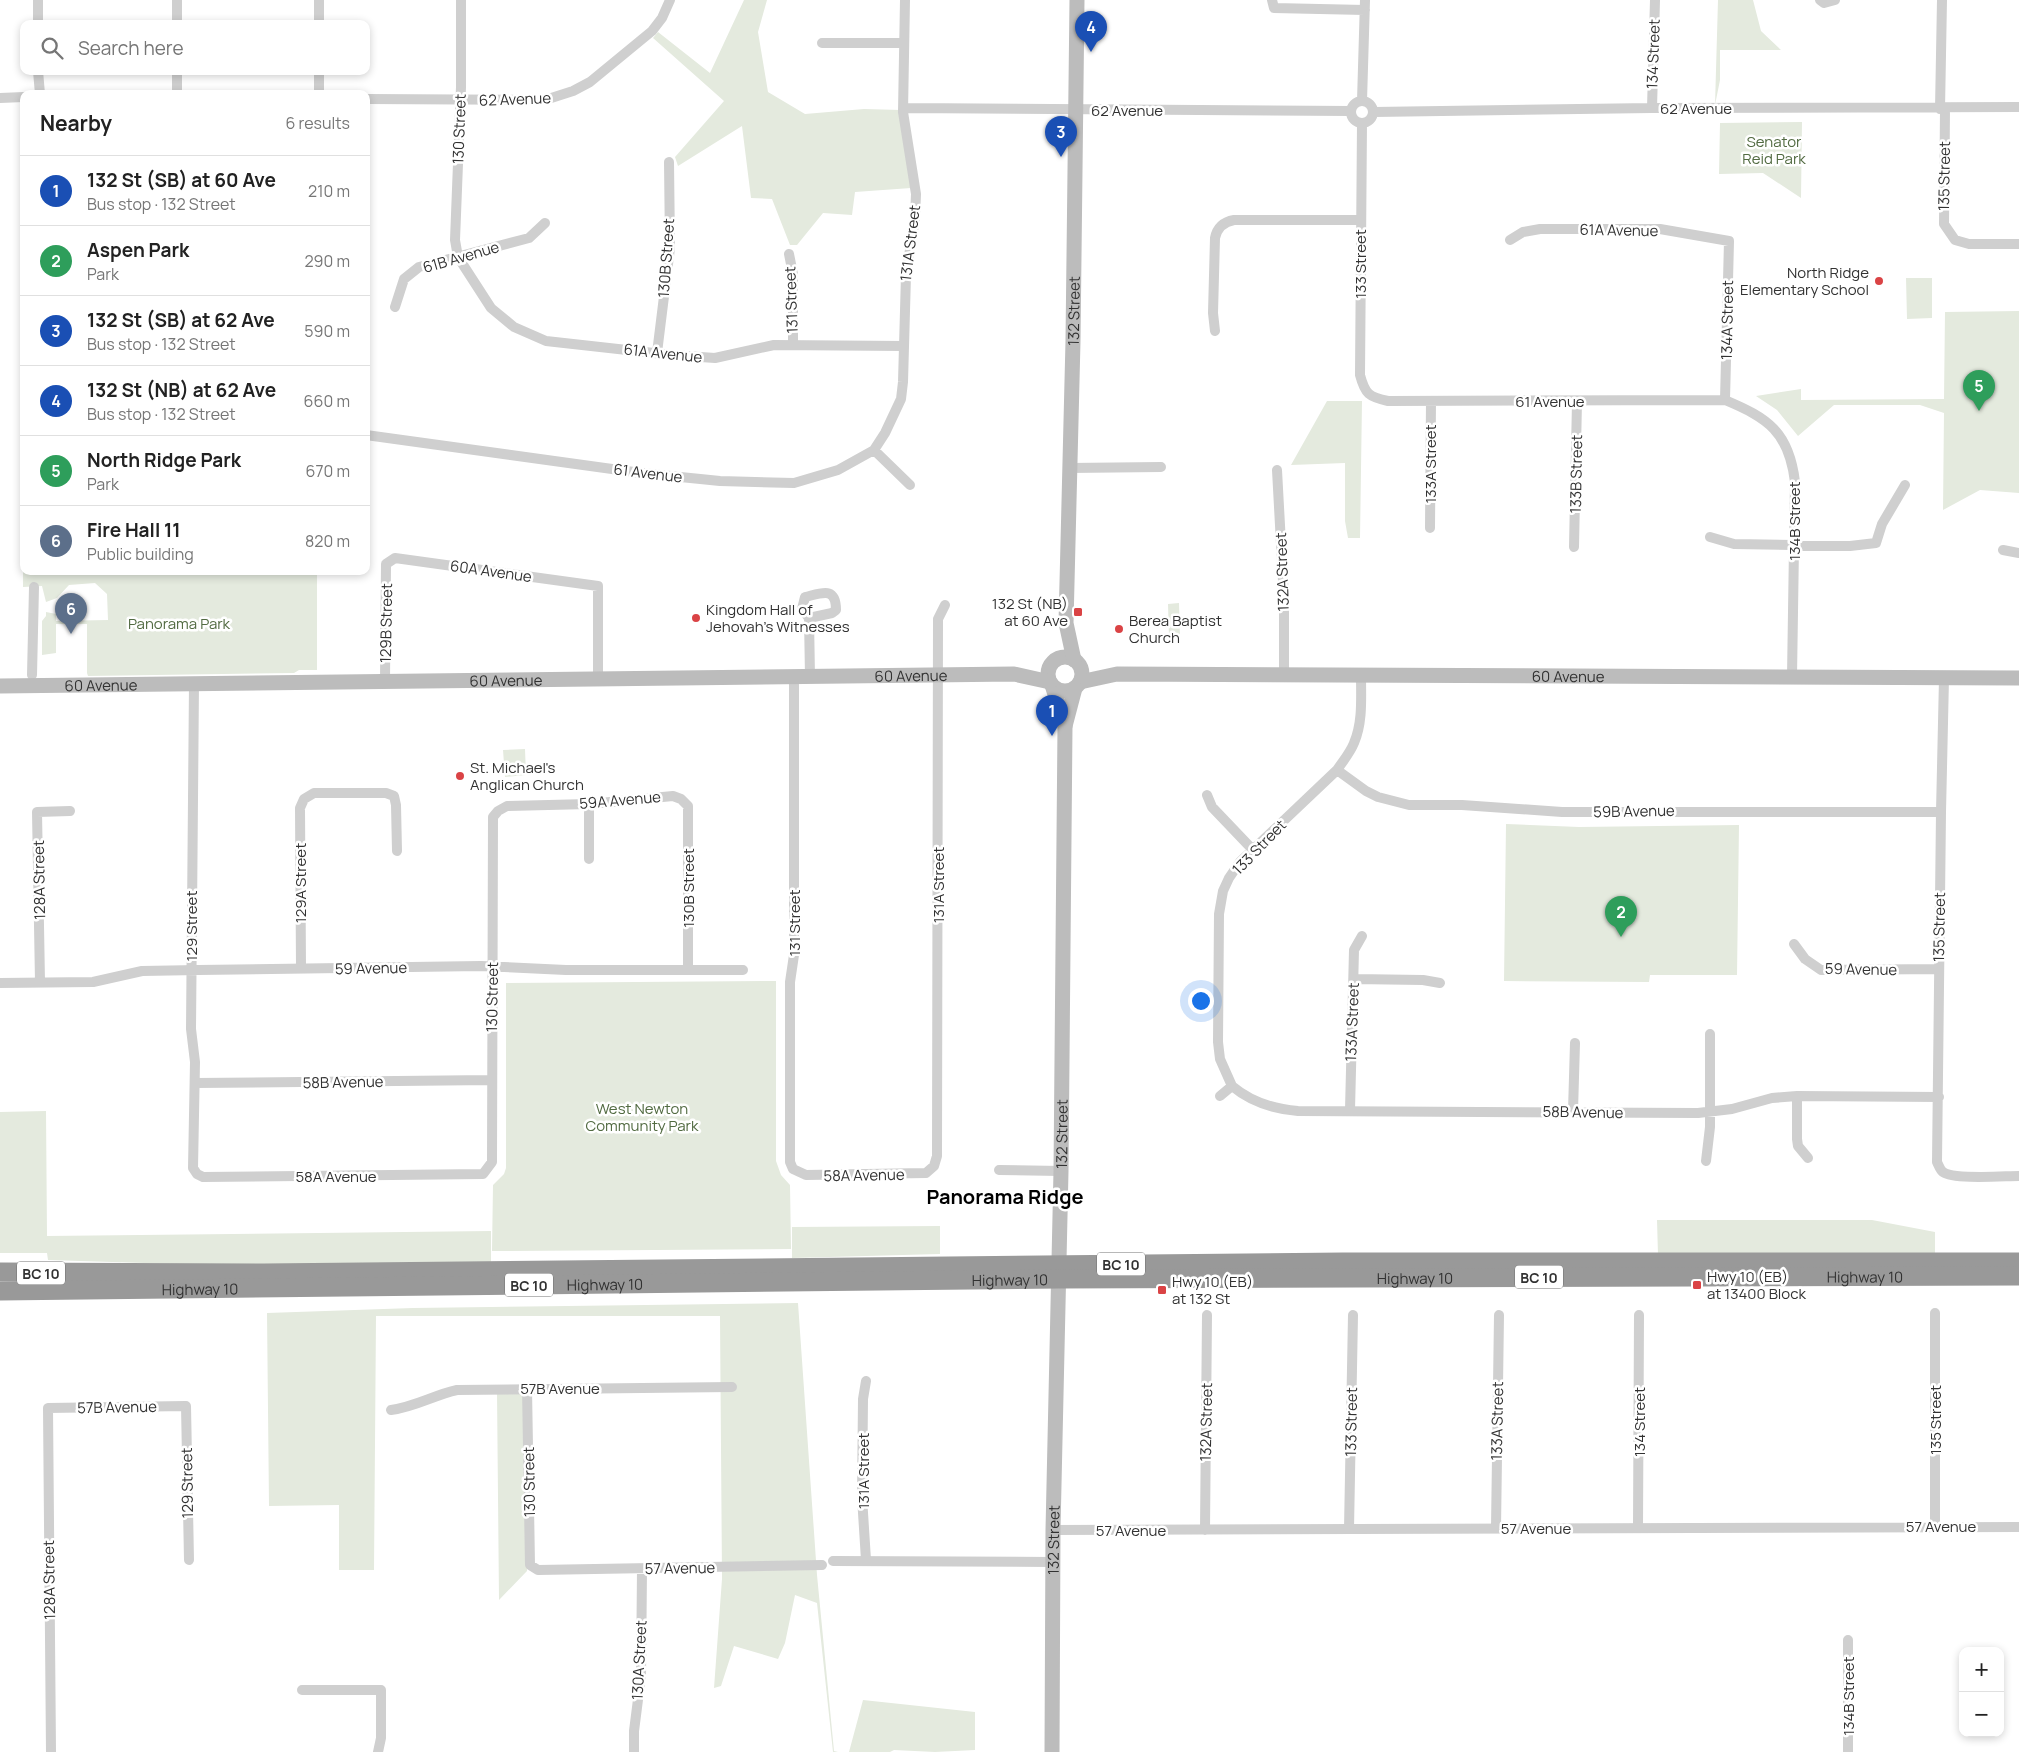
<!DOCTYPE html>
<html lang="en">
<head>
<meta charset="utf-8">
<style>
  body { margin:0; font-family:Manrope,sans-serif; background:#f2f2f2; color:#222 }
  .controls { position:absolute; right:15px; bottom:15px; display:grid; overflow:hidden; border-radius:10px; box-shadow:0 2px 8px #0003 }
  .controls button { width:45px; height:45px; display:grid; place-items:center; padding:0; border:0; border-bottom:1px solid #e0e0e0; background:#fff; color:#222; font:25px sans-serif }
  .you { position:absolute; left:1200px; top:1000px; width:18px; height:18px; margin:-12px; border:4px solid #fff; border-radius:50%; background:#1a73e8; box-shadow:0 0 0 8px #1a73e833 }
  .badge { display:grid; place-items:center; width:32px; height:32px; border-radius:50%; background:#da4345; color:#fff; font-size:16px; font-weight:700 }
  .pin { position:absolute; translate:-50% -41px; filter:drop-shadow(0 1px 2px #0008) }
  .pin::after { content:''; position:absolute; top:26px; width:18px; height:15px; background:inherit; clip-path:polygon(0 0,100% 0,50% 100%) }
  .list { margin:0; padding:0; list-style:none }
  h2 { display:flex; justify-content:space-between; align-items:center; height:65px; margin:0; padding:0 20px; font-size:21px }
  h2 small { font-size:16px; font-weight:400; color:#767676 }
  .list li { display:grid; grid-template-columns:32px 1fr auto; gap:15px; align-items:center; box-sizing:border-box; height:70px; padding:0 20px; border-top:1px solid #e0e0e0 }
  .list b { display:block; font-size:19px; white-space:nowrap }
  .list p { margin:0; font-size:16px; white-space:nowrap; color:#767676 }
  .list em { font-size:16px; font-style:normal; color:#767676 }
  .icon { flex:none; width:28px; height:28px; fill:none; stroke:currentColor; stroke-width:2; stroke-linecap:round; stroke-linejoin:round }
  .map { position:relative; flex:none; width:2019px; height:1752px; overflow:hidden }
  .search { position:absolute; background:#fff; box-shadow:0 2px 8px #0003; left:20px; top:20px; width:350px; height:55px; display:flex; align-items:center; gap:12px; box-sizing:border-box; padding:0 18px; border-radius:10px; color:#767676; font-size:19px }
  .panel { position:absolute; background:#fff; box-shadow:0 2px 8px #0003; left:20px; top:90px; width:350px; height:485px; border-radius:10px }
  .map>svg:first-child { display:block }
  .green { fill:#e4eade }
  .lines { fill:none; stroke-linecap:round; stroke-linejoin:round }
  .street { stroke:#cfcfcf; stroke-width:10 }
  .secondary { stroke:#bcbcbc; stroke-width:15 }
  .highway { stroke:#999; stroke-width:19 }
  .poi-dot { fill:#da4345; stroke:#fff; stroke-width:2 }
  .labels { text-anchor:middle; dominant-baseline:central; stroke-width:5; stroke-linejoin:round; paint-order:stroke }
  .shield { fill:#fff; stroke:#707070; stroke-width:1 }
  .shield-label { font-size:14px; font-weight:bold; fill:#323232 }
  .street-label { font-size:15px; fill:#323232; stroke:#fff }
  .park-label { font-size:15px; fill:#526b42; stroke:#fff }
  .poi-label { font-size:15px; fill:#323232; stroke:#fff; text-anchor:start }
  .district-label { font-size:20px; font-weight:bold; fill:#000; stroke:#fff }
</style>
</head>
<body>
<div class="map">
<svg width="2019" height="1752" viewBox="0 0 2019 1752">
  <rect width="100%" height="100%" fill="#fff"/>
  <!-- green -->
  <path class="green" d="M744 0H767L758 32 768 92 805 114 864 109 901 110 911 188 855 192 852 215 823 213 797 245H790L772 199 751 198 742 126 678 166 675 157 724 101 653 38 658 32 710 73Z
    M1718 0H1753L1761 31 1781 50H1720V80L1715 105Z
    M1802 122 1801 198 1763 173 1719 174 1720 123Z
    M1906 278H1932V318L1907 319Z
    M2019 311V493L1980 490 1943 510 1944 413 1920 405H1834L1798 436 1777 410 1756 396 1801 389V400L1944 399 1945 312Z
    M1327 401H1362L1360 538H1348L1345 521V463L1291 465Z
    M23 566 24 571H317V670H299L294 673 88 676 87 673V624H56V653L42 655V621L46 616V612L56 614V621L108 620 107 594 95 583 69 585 57 598 46 602 42 586 23 587Z
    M1179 603 1180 637H1169L1168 604Z
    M525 749 526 775 505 777 503 750Z
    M1506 824 1579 827 1739 825 1737 975H1650L1649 982 1504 981Z
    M776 981V1161L781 1175 790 1185 791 1249 492 1251 493 1185 504 1174 506 1168V983Z
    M46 1111 47 1236 491 1231V1263L209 1265 48 1260 47 1253H0V1112Z
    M1657 1220H1872L1935 1232V1257L1658 1255Z
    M940 1226V1254L792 1258V1227Z
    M798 1303 817 1575 834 1751 838 1752H833L817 1603 795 1595 785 1643 778 1659 734 1646 721 1686 714 1688 722 1579 720 1316H376L374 1570H339V1505L269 1506 267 1313 413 1308Z
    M497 1392H525L527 1403V1571L499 1600Z
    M863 1700 975 1712V1750L935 1752 894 1750 890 1752H849Z"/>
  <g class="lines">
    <!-- street -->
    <path class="street" d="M319 0V24
      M461 0V87L455 240 458 257 491 308 514 327 546 341 672 355 715 358 774 345 904 346
      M1272 0 1274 8 1365 10
      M1820 0 1824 3 1835 0
      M38 24V0
      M177 24V0
      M822 43H904
      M38 71 40 94
      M319 71V94
      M177 94V71
      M0 98 24 97
      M366 99 545 100 573 91 590 82 652 31 662 18 670 0
      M1351 112a11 11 0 1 1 22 0a11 11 0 1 1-22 0Z
      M1362 101 1365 0
      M904 108 1351 111
      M1652 108 1655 0
      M1940 109 1942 0
      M1945 109 1944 224 1955 240 1969 244H2019
      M1374 112 1652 108 2019 107
      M1362 123 1360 375C1365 394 1369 397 1388 401L1725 400C1768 418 1789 432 1795 482L1792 677
      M1510 240 1523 232 1540 229H1660L1729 241 1725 400
      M789 254 793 274V345
      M395 307 404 279 419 267 529 238 545 223
      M1215 331 1213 313 1215 238C1217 228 1223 222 1234 220H1360
      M657 353 670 248 669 162
      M366 435 641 473 720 481 794 483 838 470 874 450 885 433 901 399 903 382 906 275 915 218 916 194 903 112 905 0
      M874 450 910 485
      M1069 468 1161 467
      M1277 470 1284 599V675
      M1430 528 1431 401
      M1710 537 1734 544 1850 546 1876 543 1882 524 1905 485
      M1574 547 1577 401
      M2003 550 2019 553
      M809 618 832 613 836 610C836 586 822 593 805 597L802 609 809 618 810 677
      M32 675 34 587
      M794 677V955L790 982V1162L793 1169 806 1175 926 1173 934 1166 937 1156 938 619 945 605
      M1944 678 1941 812 1937 1162C1939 1166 1940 1170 1943 1172 1954 1180 2004 1176 2019 1176
      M385 681 386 564 395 558 598 586V680
      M194 683 191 1029 195 1062 193 1168 197 1174 203 1177 483 1174 492 1162 493 817 498 811 507 806 589 804 673 796 681 799 688 806V970
      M1337 770 1366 791 1378 797 1409 805H1462L1562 812H1941
      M1207 795 1212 807 1253 850
      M589 804V859
      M1794 944 1805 959 1821 970 1939 969
      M301 968 300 808 304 799 314 793H386L394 796 396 805 397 851
      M1354 979 1423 980 1440 983
      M40 982 37 812 70 811
      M0 983 93 982 142 971 198 970 481 966 566 970H743
      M195 1083 492 1080
      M1232 1086C1251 1102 1273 1109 1298 1111L1698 1113 1732 1109 1772 1098 1797 1096 1939 1097
      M1220 1096 1232 1086 1220 1059 1218 1042 1219 914 1223 891 1229 878 1240 862 1337 770C1343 761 1350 753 1354 743 1363 722 1361 698 1361 675
      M1797 1096V1139L1798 1146 1808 1158
      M1350 1110 1354 950 1362 936
      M1573 1111 1575 1043
      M1706 1161 1710 1127V1034
      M999 1170 1061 1171
      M527 1388 530 1565 538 1570 822 1565
      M391 1410C415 1407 434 1395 457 1390L732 1387
      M1935 1526V1313
      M1496 1528 1499 1315
      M1638 1528 1639 1315
      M1349 1529 1353 1315
      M1053 1530 2019 1527
      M1205 1530 1207 1315
      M866 1560 862 1497 863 1399 866 1381
      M833 1561 1053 1562
      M1848 1640V1752
      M302 1690H381V1738L378 1752
      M51 1752 48 1408 186 1406 189 1560
      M634 1752V1731L641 1676 642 1569"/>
    <!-- secondary -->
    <g class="secondary">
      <circle cx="1065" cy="674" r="17"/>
      <path id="s1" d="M1074 660 1066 623 1073 341 1077 0"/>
      <path id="s2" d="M1080 682 1117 674 2019 678"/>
      <path d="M1052 685 1065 726"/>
      <path id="s3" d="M0 686 1014 674 1050 682"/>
      <path id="s4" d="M1052 1752 1053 1530 1061 1171 1065 726 1075 688"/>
    </g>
    <!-- highway -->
    <g class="highway">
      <path d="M0 1272 264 1273 1343 1262H2019"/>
      <path id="s5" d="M0 1291 1058 1279 2019 1276"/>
    </g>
  </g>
  <!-- markers -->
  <g class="poi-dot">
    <circle cx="1879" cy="281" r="5"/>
    <rect x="1073" y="607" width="10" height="10" rx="2.5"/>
    <circle cx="696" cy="618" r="5"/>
    <circle cx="1119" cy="629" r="5"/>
    <circle cx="460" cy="776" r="5"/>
    <rect x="1692" y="1280" width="10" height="10" rx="2.5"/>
    <rect x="1157" y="1285" width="10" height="10" rx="2.5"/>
  </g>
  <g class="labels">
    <!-- shield labels -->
    <g class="shield">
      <rect x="1097" y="1252.5" width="48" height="23" rx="4"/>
      <rect x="17" y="1261.5" width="48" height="23" rx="4"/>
      <rect x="1515" y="1265.5" width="48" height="23" rx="4"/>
      <rect x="505" y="1273.5" width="48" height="23" rx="4"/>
    </g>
    <g class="shield-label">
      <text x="1121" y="1264">BC 10</text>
      <text x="41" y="1273">BC 10</text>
      <text x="1539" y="1277">BC 10</text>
      <text x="529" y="1285">BC 10</text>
    </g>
    <!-- street labels -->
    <g class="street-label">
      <text transform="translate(1653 54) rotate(-88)">134 Street</text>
      <text transform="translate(515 99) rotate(-2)">62 Avenue</text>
      <text x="1696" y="108">62 Avenue</text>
      <text x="1127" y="110">62 Avenue</text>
      <text transform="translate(459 129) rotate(-88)">130 Street</text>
      <text transform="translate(1944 176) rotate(-89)">135 Street</text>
      <text transform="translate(1619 230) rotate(1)">61A Avenue</text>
      <text transform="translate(910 243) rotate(-83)">131A Street</text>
      <text transform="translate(461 257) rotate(-16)">61B Avenue</text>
      <text transform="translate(666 258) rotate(-86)">130B Street</text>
      <text transform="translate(1360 264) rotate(-90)">133 Street</text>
      <text transform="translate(791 300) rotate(-92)">131 Street</text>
      <text stroke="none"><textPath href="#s1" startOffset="350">132 Street</textPath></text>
      <text transform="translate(1727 320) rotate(-89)">134A Street</text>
      <text transform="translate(663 353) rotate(6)">61A Avenue</text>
      <text x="1550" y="401">61 Avenue</text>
      <text transform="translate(1430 464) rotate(-90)">133A Street</text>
      <text transform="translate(648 473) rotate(7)">61 Avenue</text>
      <text transform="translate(1576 474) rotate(-89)">133B Street</text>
      <text transform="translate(1794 521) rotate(-90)">134B Street</text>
      <text transform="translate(491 571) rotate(8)">60A Avenue</text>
      <text transform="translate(1282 572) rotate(-92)">132A Street</text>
      <text transform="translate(386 623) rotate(-89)">129B Street</text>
      <text stroke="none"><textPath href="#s3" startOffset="911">60 Avenue</textPath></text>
      <text stroke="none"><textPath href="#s2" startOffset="489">60 Avenue</textPath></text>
      <text stroke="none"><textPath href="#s3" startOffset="506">60 Avenue</textPath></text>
      <text stroke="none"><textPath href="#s3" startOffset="101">60 Avenue</textPath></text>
      <text transform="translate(620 800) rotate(-5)">59A Avenue</text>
      <text transform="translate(1634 811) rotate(-1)">59B Avenue</text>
      <text transform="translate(1259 847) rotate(-46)">133 Street</text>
      <text transform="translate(39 880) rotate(-91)">128A Street</text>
      <text transform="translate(300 883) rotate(-90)">129A Street</text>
      <text transform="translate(938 885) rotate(-90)">131A Street</text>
      <text transform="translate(688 888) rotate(-90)">130B Street</text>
      <text transform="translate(794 923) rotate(-90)">131 Street</text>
      <text transform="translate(191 926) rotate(-90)">129 Street</text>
      <text transform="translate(1939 927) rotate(-89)">135 Street</text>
      <text transform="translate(371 968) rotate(-1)">59 Avenue</text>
      <text transform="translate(1861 969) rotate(1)">59 Avenue</text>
      <text transform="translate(492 997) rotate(-89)">130 Street</text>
      <text transform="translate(1352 1022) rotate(-88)">133A Street</text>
      <text transform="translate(343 1082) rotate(-1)">58B Avenue</text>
      <text transform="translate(1583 1112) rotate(1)">58B Avenue</text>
      <text stroke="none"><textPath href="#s4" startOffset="618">132 Street</textPath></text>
      <text transform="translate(864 1175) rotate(-1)">58A Avenue</text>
      <text x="336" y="1176">58A Avenue</text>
      <text stroke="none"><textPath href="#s5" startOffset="1865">Highway 10</textPath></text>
      <text stroke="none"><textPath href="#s5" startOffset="1415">Highway 10</textPath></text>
      <text stroke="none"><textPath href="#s5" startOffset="1010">Highway 10</textPath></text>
      <text stroke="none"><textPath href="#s5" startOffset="605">Highway 10</textPath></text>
      <text stroke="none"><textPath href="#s5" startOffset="200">Highway 10</textPath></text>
      <text x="560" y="1388">57B Avenue</text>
      <text transform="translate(117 1407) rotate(-1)">57B Avenue</text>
      <text transform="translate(1935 1420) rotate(-90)">135 Street</text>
      <text transform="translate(1497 1421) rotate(-89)">133A Street</text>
      <text transform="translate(1206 1422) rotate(-89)">132A Street</text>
      <text transform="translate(1351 1422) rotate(-89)">133 Street</text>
      <text transform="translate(1639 1422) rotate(-90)">134 Street</text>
      <text transform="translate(863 1471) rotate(-90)">131A Street</text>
      <text transform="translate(529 1482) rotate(-91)">130 Street</text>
      <text transform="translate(187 1483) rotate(-91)">129 Street</text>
      <text x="1941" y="1526">57 Avenue</text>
      <text x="1536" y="1528">57 Avenue</text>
      <text x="1131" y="1530">57 Avenue</text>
      <text stroke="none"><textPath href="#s4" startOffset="212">132 Street</textPath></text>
      <text transform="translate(680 1568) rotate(-1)">57 Avenue</text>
      <text transform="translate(49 1580) rotate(-91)">128A Street</text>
      <text transform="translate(639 1660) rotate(-87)">130A Street</text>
      <text transform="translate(1848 1696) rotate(-90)">134B Street</text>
    </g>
    <!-- park labels -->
    <g class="park-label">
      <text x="1774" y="141">Senator<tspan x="1774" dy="17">Reid Park</tspan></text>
      <text x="179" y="623">Panorama Park</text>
      <text x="642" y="1108">West Newton<tspan x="642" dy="17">Community Park</tspan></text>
    </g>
    <!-- poi labels -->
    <g class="poi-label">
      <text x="1869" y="272" text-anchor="end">North Ridge<tspan x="1869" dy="17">Elementary School</tspan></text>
      <text x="1068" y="603" text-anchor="end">132 St (NB)<tspan x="1068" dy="17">at 60 Ave</tspan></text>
      <text x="706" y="609">Kingdom Hall of<tspan x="706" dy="17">Jehovah's Witnesses</tspan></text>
      <text x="1129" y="620">Berea Baptist<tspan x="1129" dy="17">Church</tspan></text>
      <text x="470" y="767">St. Michael's<tspan x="470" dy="17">Anglican Church</tspan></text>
      <text x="1707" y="1276">Hwy 10 (EB)<tspan x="1707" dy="17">at 13400 Block</tspan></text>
      <text x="1172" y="1281">Hwy 10 (EB)<tspan x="1172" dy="17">at 132 St</tspan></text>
    </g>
    <!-- district labels -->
    <g class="district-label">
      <text x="1005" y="1196">Panorama Ridge</text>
    </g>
  </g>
</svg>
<div class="controls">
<button>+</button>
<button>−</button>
</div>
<div class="you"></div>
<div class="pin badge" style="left:1052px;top:736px;background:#1a4fb4">1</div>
<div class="pin badge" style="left:1621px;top:937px;background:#2e9e5b">2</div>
<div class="pin badge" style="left:1061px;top:157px;background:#1a4fb4">3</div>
<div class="pin badge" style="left:1091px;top:52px;background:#1a4fb4">4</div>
<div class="pin badge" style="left:1979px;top:411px;background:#2e9e5b">5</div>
<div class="pin badge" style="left:71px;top:634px;background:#5c6f8a">6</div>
<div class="search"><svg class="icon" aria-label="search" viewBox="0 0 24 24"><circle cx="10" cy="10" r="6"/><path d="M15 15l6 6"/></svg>Search here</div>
<section class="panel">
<h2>Nearby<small>6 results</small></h2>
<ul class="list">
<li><span class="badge" style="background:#1a4fb4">1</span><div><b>132 St (SB) at 60 Ave</b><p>Bus stop · 132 Street</p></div><em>210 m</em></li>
<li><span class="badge" style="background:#2e9e5b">2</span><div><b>Aspen Park</b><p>Park</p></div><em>290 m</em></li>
<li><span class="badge" style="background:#1a4fb4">3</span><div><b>132 St (SB) at 62 Ave</b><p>Bus stop · 132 Street</p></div><em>590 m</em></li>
<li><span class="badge" style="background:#1a4fb4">4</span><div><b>132 St (NB) at 62 Ave</b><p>Bus stop · 132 Street</p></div><em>660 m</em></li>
<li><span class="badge" style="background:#2e9e5b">5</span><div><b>North Ridge Park</b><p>Park</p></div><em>670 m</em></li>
<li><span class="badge" style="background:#5c6f8a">6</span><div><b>Fire Hall 11</b><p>Public building</p></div><em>820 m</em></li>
</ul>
</section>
</div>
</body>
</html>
